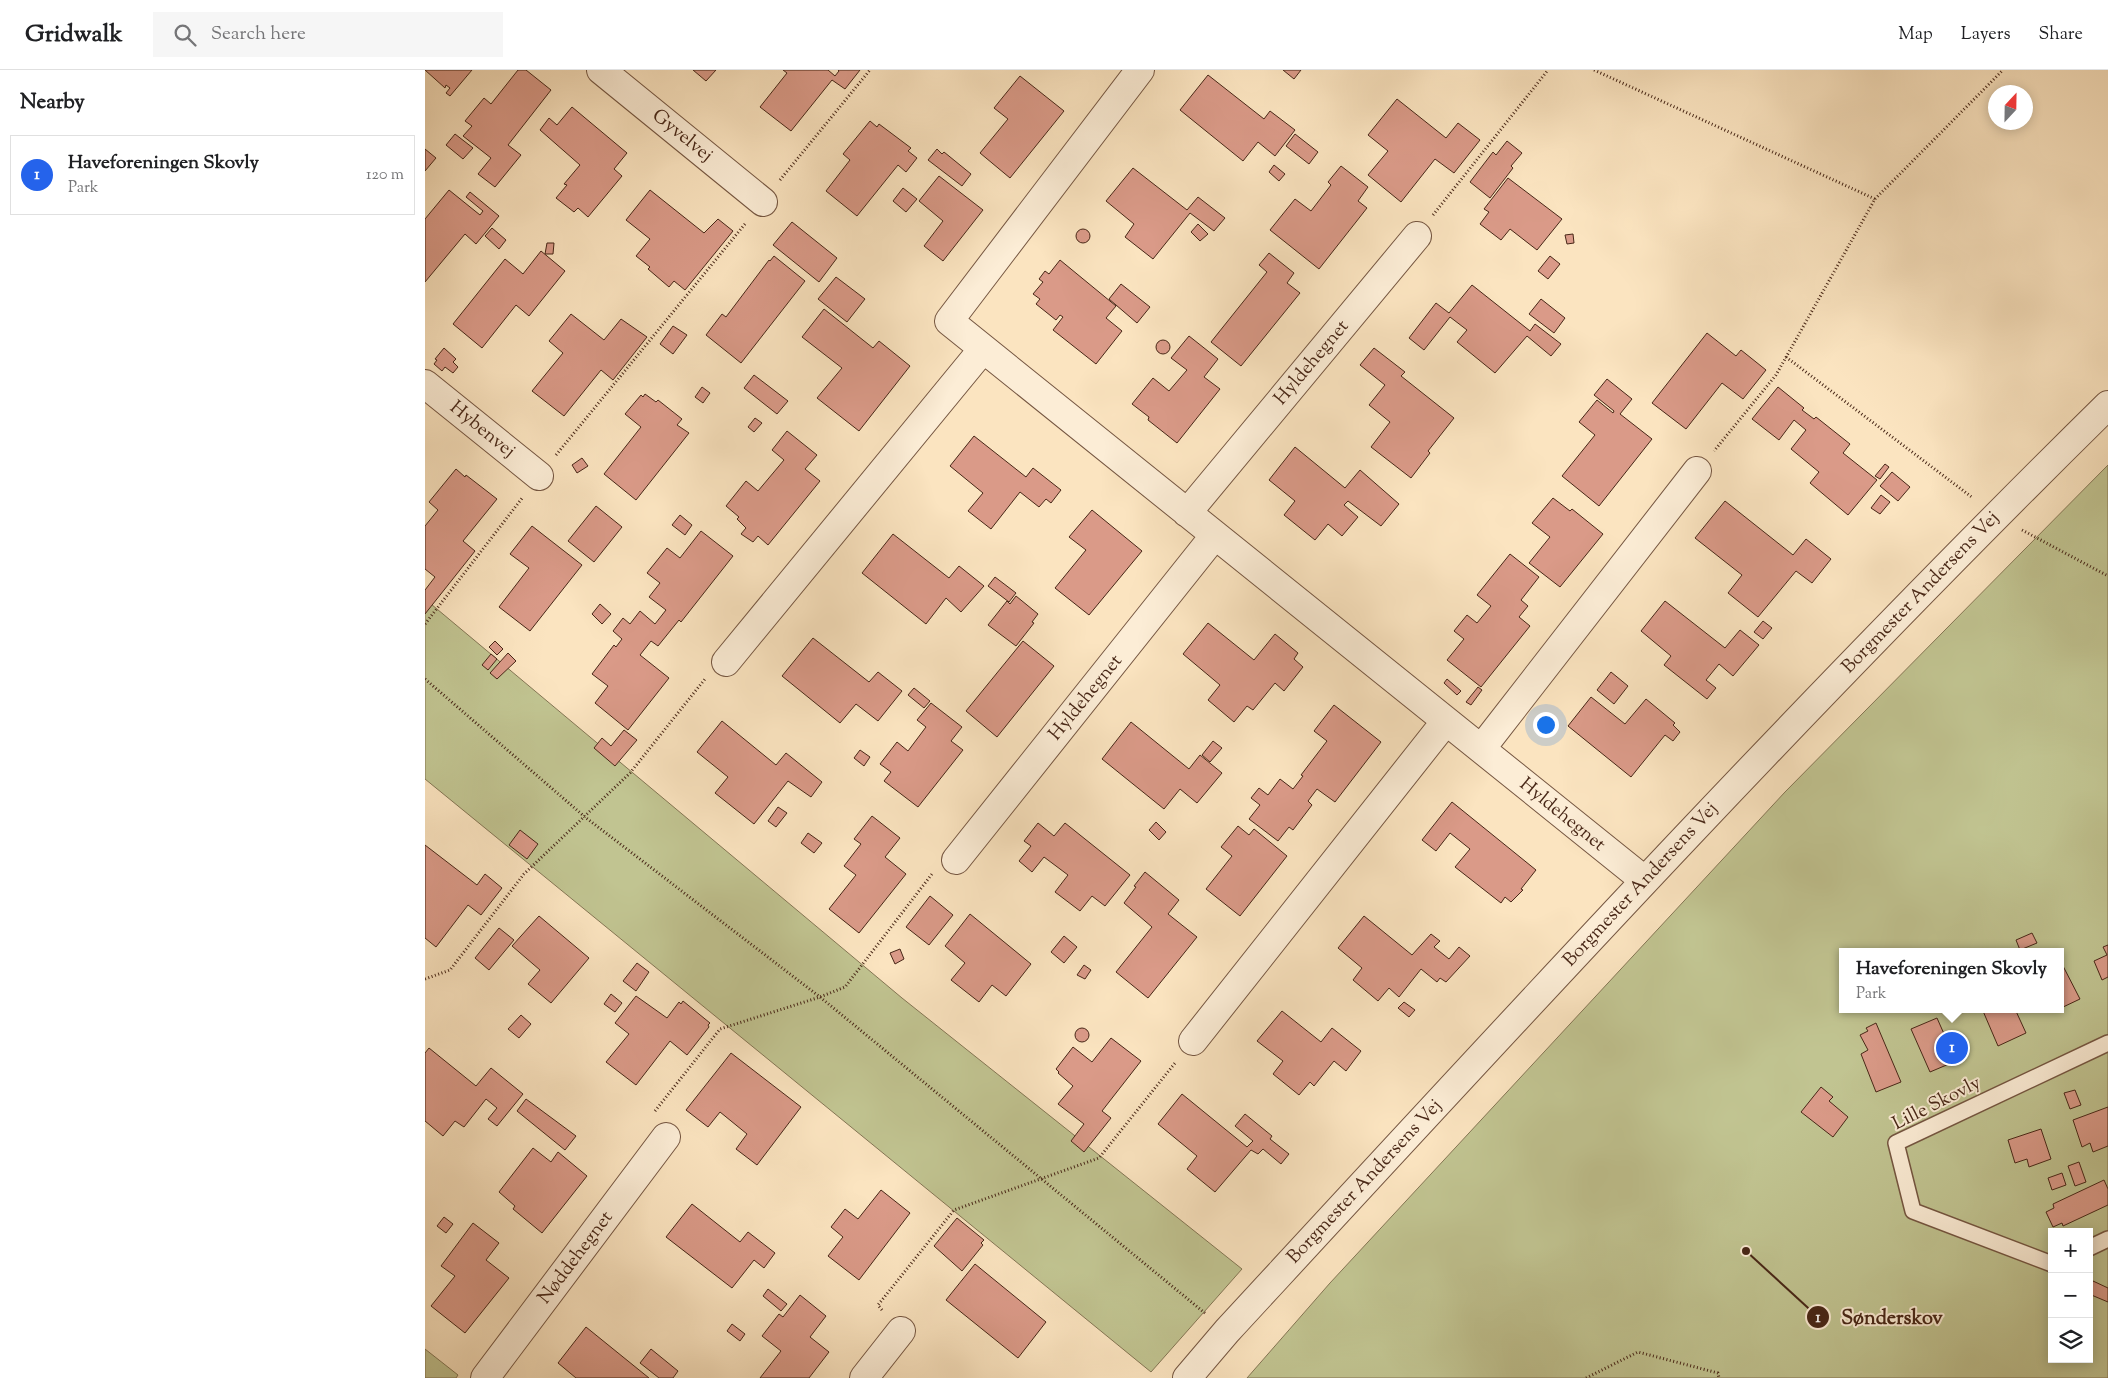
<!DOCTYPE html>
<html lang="en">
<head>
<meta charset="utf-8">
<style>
  body { margin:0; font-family:"Sorts Mill Goudy",serif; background:#f6f6f6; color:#202124 }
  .controls { position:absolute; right:15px; bottom:15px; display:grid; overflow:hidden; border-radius:0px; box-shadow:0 2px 12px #0003 }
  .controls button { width:45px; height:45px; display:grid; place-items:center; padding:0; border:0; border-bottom:1px solid #e0e0e0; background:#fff; color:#202124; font:25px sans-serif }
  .compass { position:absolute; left:1563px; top:15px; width:45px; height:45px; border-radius:50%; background:#fff; box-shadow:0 2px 12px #0003; rotate:22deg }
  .you { position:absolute; left:1120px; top:654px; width:18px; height:18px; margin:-12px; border:4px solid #fff; border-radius:50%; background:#1a73e8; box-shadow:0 0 0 8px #1a73e833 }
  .badge { display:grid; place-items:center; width:32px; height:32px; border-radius:50%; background:#2563eb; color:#fff; font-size:16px; font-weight:700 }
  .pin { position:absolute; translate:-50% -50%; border:2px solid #fff; box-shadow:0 1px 5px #0006 }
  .popup { position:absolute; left:1414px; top:878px; width:225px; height:65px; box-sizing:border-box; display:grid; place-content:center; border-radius:0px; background:#fff; filter:drop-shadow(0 1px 4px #0005); font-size:16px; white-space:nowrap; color:#757577 }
  .popup b { font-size:19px; color:#202124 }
  .popup::after { content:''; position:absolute; left:50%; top:100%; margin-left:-10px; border:10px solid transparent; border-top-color:#fff }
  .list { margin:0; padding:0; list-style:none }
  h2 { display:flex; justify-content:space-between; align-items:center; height:65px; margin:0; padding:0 20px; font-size:21px }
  h2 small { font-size:16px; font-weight:400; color:#757577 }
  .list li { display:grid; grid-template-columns:32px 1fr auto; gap:15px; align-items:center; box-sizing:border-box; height:80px; margin:0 10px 10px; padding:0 10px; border:1px solid #e0e0e0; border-radius:0px }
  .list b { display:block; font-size:19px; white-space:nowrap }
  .list p { margin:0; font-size:16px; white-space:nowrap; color:#757577 }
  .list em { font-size:16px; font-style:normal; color:#757577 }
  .icon { flex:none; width:28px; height:28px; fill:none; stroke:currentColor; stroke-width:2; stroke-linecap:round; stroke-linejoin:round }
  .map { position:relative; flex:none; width:1683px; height:1308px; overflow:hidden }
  header { display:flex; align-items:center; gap:30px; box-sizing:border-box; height:70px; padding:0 25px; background:#fff; border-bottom:1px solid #e0e0e0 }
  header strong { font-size:24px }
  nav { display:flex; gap:28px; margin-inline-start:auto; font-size:18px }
  .search { width:350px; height:45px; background:#f6f6f6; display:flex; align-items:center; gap:12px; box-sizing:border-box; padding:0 18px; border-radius:0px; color:#757577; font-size:19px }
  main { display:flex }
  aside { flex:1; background:#fff }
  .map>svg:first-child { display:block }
  .green { fill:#c1c491; stroke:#847654; fill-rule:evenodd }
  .building { fill:#da9a88; stroke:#482717 }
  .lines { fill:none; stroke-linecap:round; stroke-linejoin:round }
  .service-casing { stroke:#755641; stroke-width:18 }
  .minor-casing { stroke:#755641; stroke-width:30 }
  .tertiary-casing { stroke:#755641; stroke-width:30 }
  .path { stroke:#482717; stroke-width:3; stroke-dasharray:1 2.5; stroke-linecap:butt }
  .service { stroke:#fcedd6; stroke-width:15 }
  .minor { stroke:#fcedd6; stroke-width:28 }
  .tertiary { stroke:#fcedd6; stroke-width:28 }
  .labels { text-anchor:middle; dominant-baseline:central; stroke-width:4; stroke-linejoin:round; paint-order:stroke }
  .street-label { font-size:19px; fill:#482717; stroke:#fcedd6 }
  .leader { fill:none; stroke:#482717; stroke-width:2 }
  .callout-dot { fill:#482717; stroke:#fcedd6; stroke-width:2 }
  .mark-label { font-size:15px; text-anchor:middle; font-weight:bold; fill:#fff }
  .callout-label { font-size:20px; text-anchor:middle; font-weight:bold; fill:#482717; stroke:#fcedd6; stroke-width:4; stroke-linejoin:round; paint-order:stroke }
</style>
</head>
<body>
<header>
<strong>Gridwalk</strong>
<div class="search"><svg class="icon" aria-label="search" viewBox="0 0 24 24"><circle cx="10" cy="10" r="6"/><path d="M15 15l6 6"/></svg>Search here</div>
<nav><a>Map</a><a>Layers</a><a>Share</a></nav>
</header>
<main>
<aside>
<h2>Nearby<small></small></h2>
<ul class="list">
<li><span class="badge">1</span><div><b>Haveforeningen Skovly</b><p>Park</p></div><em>120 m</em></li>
</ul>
</aside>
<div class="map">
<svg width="1683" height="1308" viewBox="0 0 1683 1308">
  <rect width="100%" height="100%" fill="#fbe4c0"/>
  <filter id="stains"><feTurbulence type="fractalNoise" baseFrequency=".004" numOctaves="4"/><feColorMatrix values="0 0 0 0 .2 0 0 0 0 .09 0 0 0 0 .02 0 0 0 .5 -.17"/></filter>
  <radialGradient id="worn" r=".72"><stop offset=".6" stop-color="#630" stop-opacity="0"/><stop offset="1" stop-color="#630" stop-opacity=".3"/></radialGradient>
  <!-- green -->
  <path class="green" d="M1683 395V1308H822L905 1213 1360 722ZM1418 882H1636V939H1418ZM1627 1162H1664V1289H1627Z
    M0 529 477 928 817 1199 726 1302 0 709Z
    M0 1279 33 1305 31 1308H0Z"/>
  <!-- building -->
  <path class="building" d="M0 0H47L25 26 21 23 25 18 21 15 20 18Z
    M93 0H101L126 20 83 75 96 85 70 117 53 104 66 88 38 66 47 56 40 51 59 28 66 34Z
    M268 0H291L281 11Z
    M358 0H403L410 6 414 1 413 0H435L420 19 407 10 366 61 335 37 362 3Z
    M858 0H876L869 9Z
    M783 5 839 49 845 41 870 60 850 86 833 72 818 91 755 40Z
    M595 6 639 41 585 108 555 83 583 49 569 38Z
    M972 29 1021 68 1033 53 1055 70 1029 103 1010 89 976 132 943 105 963 81 943 65Z
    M147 37 202 83 189 99 197 106 163 147 153 138 149 142 131 128 142 115 139 114 155 95 115 60 124 48 132 55Z
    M445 51 452 57 454 54 486 78 483 81 492 88 481 102 473 95 432 146 401 121 425 90 418 84Z
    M30 64 48 78 38 89 21 75Z
    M870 64 893 82 884 94 861 76Z
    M1082 71 1097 83 1086 96 1088 98 1065 128 1045 112 1068 82 1071 85Z
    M0 79 11 88 0 101Z
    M512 79 517 84 519 82 546 104 537 116 503 90Z
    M849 95 860 104 854 111 844 102Z
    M916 96 943 117 933 131 942 138 894 199 845 160 870 129 886 141 906 115 903 112Z
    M708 98 762 140 773 127 800 148 789 161 765 143 728 189 700 167 709 154 681 131Z
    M514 106 558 140 518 191 499 176 518 151 494 131Z
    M1083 108 1137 149 1112 180 1085 159 1076 170 1055 154 1064 142 1059 139Z
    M478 118 492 129 481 142 468 131Z
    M24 120 55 145 58 141 41 127 45 122 74 146 51 174 40 164 0 212V149Z
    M225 120 279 163 293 149 308 161 260 220 249 211 244 217 223 199 225 197 211 186 225 169 201 150Z
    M367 152 412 188 394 212 348 175Z
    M773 154 783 164 775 171 766 162Z
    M67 158 81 170 74 179 60 166Z
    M651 166a7 7 0 1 1 14 0a7 7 0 1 1-14 0Z
    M1148 164 1149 173 1142 174 1140 165Z
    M122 173H129L128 184H120Z
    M116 181 140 201 104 246 91 235 57 278 28 254 80 189 98 204Z
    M844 183 869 203 862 213 875 223 816 296 786 272 842 202 834 195Z
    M349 186 380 211 316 293 281 265 297 244 301 247 344 190 345 191Z
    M1125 186 1135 194 1123 209 1113 201Z
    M635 190 691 236 681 248 697 261 671 294 628 260 638 247 635 245 631 250 611 234 615 229 608 224 618 212 614 209 620 201 624 204Z
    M411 207 440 229 422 252 393 229Z
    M696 214 725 237 712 253 684 229Z
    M1047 215 1105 261 1110 254 1136 274 1126 286 1102 266 1070 303 1032 272 1042 260 1025 247 999 280 984 268 1011 233 1024 243Z
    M1116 229 1140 248 1129 263 1104 244Z
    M399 239 448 278 454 271 485 296 434 361 392 328 417 298 377 267Z
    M146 244 179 270 196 249 222 267 188 310 176 300 139 346 107 321 138 283 124 271Z
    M248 256 262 265 248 284 235 274Z
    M1282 263 1311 286 1316 280 1341 300 1318 329 1297 313 1261 359 1227 333Z
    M764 266 793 289 779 307 795 319 752 373 723 350 724 347 707 334 728 308 744 321 762 300 746 288Z
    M731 277a7 7 0 1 1 14 0a7 7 0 1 1-14 0Z
    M19 278 31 289 28 292 33 297 28 303 20 297 17 301 9 294 12 290 10 289Z
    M949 278 980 302 976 306 1029 348 1003 381 1005 383 986 408 946 377 965 352 944 335 960 315 935 295Z
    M329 305 363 331 352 344 319 318Z
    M1182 309 1207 329 1195 344 1227 369 1174 436 1137 406 1170 365 1154 352 1172 330 1188 343 1189 341 1169 325Z
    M277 317 285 323 278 333 270 327Z
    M1353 317 1379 338 1377 340 1389 349 1391 347 1425 374 1418 383 1452 410 1423 445 1385 413 1394 402 1366 379 1381 360 1369 350 1354 370 1327 349Z
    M220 324 231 332 233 330 257 349 252 355 264 363 211 430 179 404 216 357 200 344 216 325 218 327Z
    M330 348 337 353 329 362 323 357Z
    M362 361 392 385 380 399 395 411 343 475 333 466 328 472 316 464 321 458 312 449 314 447 301 436 321 411 333 421 359 390 347 380Z
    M549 366 601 407 608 398 636 420 626 433 621 429 614 437 595 422 566 459 543 441 558 423 525 396Z
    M870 377 920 418 935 400 974 434 956 456 923 431 919 435 933 447 917 466 903 454 890 470 859 445 870 431 844 410Z
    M157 388 163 396 152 403 147 395Z
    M1460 394 1464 397 1455 409 1450 406Z
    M31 399 40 407 41 405 72 429 38 471 50 481 0 544V520L10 507 0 499V456L13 440 4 432Z
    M1467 402 1485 417 1473 431 1455 416Z
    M1456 425 1465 432 1455 444 1446 438Z
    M1128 428 1145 441 1147 439 1178 464 1135 517 1104 493 1125 467 1107 453Z
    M1300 431 1368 485 1381 469 1406 489 1387 513 1371 501 1333 547 1303 523 1317 505 1270 468Z
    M171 436 197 457 169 492 143 471Z
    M667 440 717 481 664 545 630 518 661 480 644 467Z
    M255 445 267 455 260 465 247 455Z
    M107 456 157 495 105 561 74 537 104 498 85 484Z
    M276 461 308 486 256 552 254 550 233 576 226 571 215 585 244 608 203 660 170 633 183 616 167 604 189 575 191 577 197 569 188 561 198 548 205 554 215 541 230 554 241 540 224 527 235 513 222 503 242 478 255 488Z
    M468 464 524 508 534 496 559 516 536 542 521 528 501 554 437 503Z
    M1085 484 1114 507 1096 530 1103 536 1094 547 1105 556 1056 617 1022 590 1039 569 1029 561 1042 545 1052 553 1066 536 1052 525Z
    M570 507 591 523 584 532 563 516Z
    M591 526 613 544 607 552 609 553 591 576 563 555 582 531 585 534Z
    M1240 531 1300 578 1315 560 1334 575 1308 606 1294 594 1281 610 1291 618 1282 629 1239 595 1246 586 1216 561Z
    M175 534 186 544 177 554 167 544Z
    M1338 551 1347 558 1338 569 1329 562Z
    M783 553 829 590 850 564 873 583 869 589 878 597 859 621 850 613 828 640 822 636 809 652 783 630 795 615 758 584Z
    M388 568 444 612 453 602 477 621 453 651 431 634 415 653 357 606Z
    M70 571 78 579 72 585 64 577Z
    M598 571 629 596 572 667 541 641Z
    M83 583 91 591 72 609 65 603Z
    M66 584 72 589 63 600 57 595Z
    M1186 602 1203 616 1189 634 1172 620Z
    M1022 609 1036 621 1032 625 1019 613Z
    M1053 617 1057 620 1046 635 1041 632Z
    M489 618 505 631 499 638 483 625Z
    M1166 627 1200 654 1221 629 1250 653 1248 655 1255 662 1248 671 1240 665 1206 707 1143 656Z
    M506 633 537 657 526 671 538 680 493 737 459 711 466 702 455 694 472 672 483 681 501 657 492 650Z
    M909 635 956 672 910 732 892 719 883 731 887 735 868 760 864 757 853 771 824 749 835 735 826 728 834 718 843 725 855 709 868 719 878 706 876 705 902 671 889 661Z
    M297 651 351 695 361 683 397 712 386 727 363 711 329 754 290 723 303 707 272 682Z
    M706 652 764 699 775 685 797 703 772 733 755 719 739 739 677 689Z
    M199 660 212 670 190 696 169 678 177 668 186 676Z
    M788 671 797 678 785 692 777 685Z
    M435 680 445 687 439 696 429 688Z
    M1027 732 1111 800 1096 819 1098 820 1086 832 1080 827 1076 833 1030 797 1045 779 1025 763 1011 781 997 770Z
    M353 737 362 743 351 757 343 751Z
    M447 746 475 768 460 787 481 804 434 863 404 839 431 805 419 796 436 774 429 769Z
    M731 752 741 762 734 770 724 760Z
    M613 753 629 766 640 753 705 805 680 836 667 826 655 841 630 822 643 805 619 787 607 802 594 791 606 776 599 771Z
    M813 756 824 765 829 759 862 786 815 846 781 819 807 786 796 777Z
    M95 760 113 774 102 789 84 775Z
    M383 763 397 773 389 783 376 773Z
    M0 775 52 815 60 804 77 818 56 845 43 835 11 877 0 868Z
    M720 802 754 830 743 844 772 867 723 928 691 902 727 857 699 833 711 817 709 816Z
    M505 826 528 845 504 875 481 857Z
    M545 844 606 894 581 926 567 915 554 932 526 910 540 893 520 876Z
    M114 846 164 888 126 933 103 914 115 900 87 876Z
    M939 846 987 885 1006 864 1015 871 1009 877 1024 889 1034 877 1045 886 1021 912 1015 908 1012 912 996 899 974 927 964 918 953 931 928 910 937 898 913 878Z
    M74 858 89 870 64 900 50 888Z
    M1607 863 1612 873 1595 880 1591 870Z
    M639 866 652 877 639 893 626 882Z
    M1683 875V907L1677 910 1669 891 1682 885 1678 877Z
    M475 879 479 889 470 894 465 883Z
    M212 893 224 902 211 921 198 911Z
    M659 895 666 900 660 909 652 905Z
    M1638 896 1655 929 1636 938V897Z
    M186 924 197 933 190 942 179 934Z
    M211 926 242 948 254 932 256 934 258 931 285 953 283 955 284 957 262 985 245 971 211 1015 181 992 204 964 190 953Z
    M979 932 990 940 984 947 973 938Z
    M1563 939H1590L1601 963 1573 976 1558 941Z
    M857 941 896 972 907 958 936 981 921 1001 909 991 889 1016 885 1012 874 1025 848 1004 858 991 832 971Z
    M96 945 106 954 94 968 83 959Z
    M1512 948 1531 991 1505 1002 1486 959Z
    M1451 953 1476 1012 1451 1022 1436 984 1443 980 1435 965 1443 961 1441 958Z
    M650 965a7 7 0 1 1 14 0a7 7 0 1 1-14 0Z
    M686 968 716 991 677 1041 686 1048 659 1082 646 1071 659 1054 633 1034 648 1016 633 1003 634 1002 631 999 648 977 667 992Z
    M4 978 51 1016 66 998 98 1024 72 1056 63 1049 72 1038 61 1029 39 1057 30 1051 18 1066 0 1051V983Z
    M306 983 376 1037 332 1095 311 1079 322 1064 295 1042 283 1057 261 1040Z
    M1396 1017 1408 1027 1404 1031 1423 1047 1408 1067 1376 1042Z
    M1650 1020 1656 1035 1645 1039 1639 1023Z
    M757 1024 822 1077 828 1071 810 1056 820 1044 847 1066 845 1069 864 1084 856 1094 838 1079 833 1084 826 1080 790 1122 762 1099 772 1086 733 1054Z
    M101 1029 151 1066 140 1080 92 1041Z
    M1683 1037V1076L1668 1082 1665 1073 1657 1077 1648 1050Z
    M1616 1059 1626 1089 1604 1097 1602 1089 1590 1093 1583 1070Z
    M108 1078 126 1092 133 1082 162 1106 117 1163 88 1139 90 1136 74 1122Z
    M1654 1092 1661 1112 1650 1116 1643 1096Z
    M1637 1103 1641 1115 1627 1120 1623 1108Z
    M1679 1110 1683 1119V1135L1638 1156 1637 1153 1628 1157 1621 1142 1629 1138 1628 1134Z
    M456 1120 485 1143 434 1210 403 1186 418 1167 406 1157 420 1139 433 1149Z
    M267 1134 315 1172 323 1162 350 1183 339 1198 329 1190 307 1218 241 1167Z
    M19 1147 28 1154 21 1163 12 1156Z
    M532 1148 559 1170 556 1173 558 1175 537 1201 509 1176Z
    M48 1153 74 1173 61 1190 84 1208 40 1263 6 1236 30 1206 16 1196Z
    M550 1194 621 1252 593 1288 521 1230Z
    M1668 1211 1683 1218V1232L1664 1224Z
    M343 1219 362 1234 356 1241 338 1226Z
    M375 1225 401 1246 385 1267 404 1282 384 1308H335L356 1281 337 1266 354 1244 358 1247Z
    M307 1254 320 1264 315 1271 302 1261Z
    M161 1257 224 1308H151L133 1293Z
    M226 1279 253 1301 248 1308H234L215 1293Z"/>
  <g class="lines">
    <!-- service casing -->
    <g class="service-casing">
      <path id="service" d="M1664 1178 1683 1169
        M1627 1194 1488 1141 1471 1073 1683 973"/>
    </g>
    <!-- minor casing -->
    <g class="minor-casing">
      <path id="minor" d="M176 0 338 132
        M715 0 524 251 1219 810
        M0 314 114 406
        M762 443 992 166
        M301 592 558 279
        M1056 679 1272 401
        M531 790 790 465
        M768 971 1021 651
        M60 1308 241 1067
        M439 1308 476 1261"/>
    </g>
    <!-- tertiary casing -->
    <g class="tertiary-casing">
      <path id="tertiary" d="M762 1308 802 1261C1091 948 1379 634 1683 335"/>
    </g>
    <!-- path -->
    <path class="path" d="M1169 0 1450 129 1351 305 1289 381
      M355 110 445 0
      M1450 129 1578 0
      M1008 145 1123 0
      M1361 287 1548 428
      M131 385 320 154
      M1597 460 1683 506
      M0 554 98 427
      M0 609 160 747 395 927 781 1244
      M0 909 25 900 99 804 205 703 280 609
      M230 1041 295 959 395 927 420 917 507 804
      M457 1240 453 1235 529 1140 674 1088 750 993
      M1161 1308 1213 1282 1293 1303 1294 1308"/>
    <!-- service -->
    <use href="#service" class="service"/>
    <!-- minor -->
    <use href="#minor" class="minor"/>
    <!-- tertiary -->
    <use href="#tertiary" class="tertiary"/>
  </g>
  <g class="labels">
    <!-- street labels -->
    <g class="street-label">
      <text transform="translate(257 66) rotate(39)">Gyvelvej</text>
      <text transform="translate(887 293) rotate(-50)">Hyldehegnet</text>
      <text transform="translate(57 360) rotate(39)">Hybenvej</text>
      <text transform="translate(1496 523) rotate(-46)">Borgmester Andersens Vej</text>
      <text transform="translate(661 628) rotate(-51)">Hyldehegnet</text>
      <text transform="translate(1137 745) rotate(39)">Hyldehegnet</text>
      <text transform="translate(1216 815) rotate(-47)">Borgmester Andersens Vej</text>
      <text transform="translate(1512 1034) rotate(-27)">Lille Skovly</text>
      <text transform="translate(940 1112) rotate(-47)">Borgmester Andersens Vej</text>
      <text transform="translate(151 1188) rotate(-53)">Nøddehegnet</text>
    </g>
  </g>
  <!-- callouts -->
  <path class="leader" d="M1321 1181L1393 1247"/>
  <g class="callout-dot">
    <circle cx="1321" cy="1181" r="5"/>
    <circle cx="1393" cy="1247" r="12"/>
  </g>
  <g class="mark-label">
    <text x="1393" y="1252">1</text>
  </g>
  <g class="callout-label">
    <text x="1467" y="1254">Sønderskov</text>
  </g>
  <rect width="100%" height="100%" filter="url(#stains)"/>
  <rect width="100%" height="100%" fill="url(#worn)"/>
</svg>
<div class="controls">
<button>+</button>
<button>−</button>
<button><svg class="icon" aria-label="layers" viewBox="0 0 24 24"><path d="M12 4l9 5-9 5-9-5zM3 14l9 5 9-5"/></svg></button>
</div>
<svg class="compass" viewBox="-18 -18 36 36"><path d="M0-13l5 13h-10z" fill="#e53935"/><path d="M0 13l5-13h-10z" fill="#757577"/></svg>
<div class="you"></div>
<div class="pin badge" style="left:1527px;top:978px">1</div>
<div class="popup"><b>Haveforeningen Skovly</b>Park</div>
</div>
</main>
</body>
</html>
